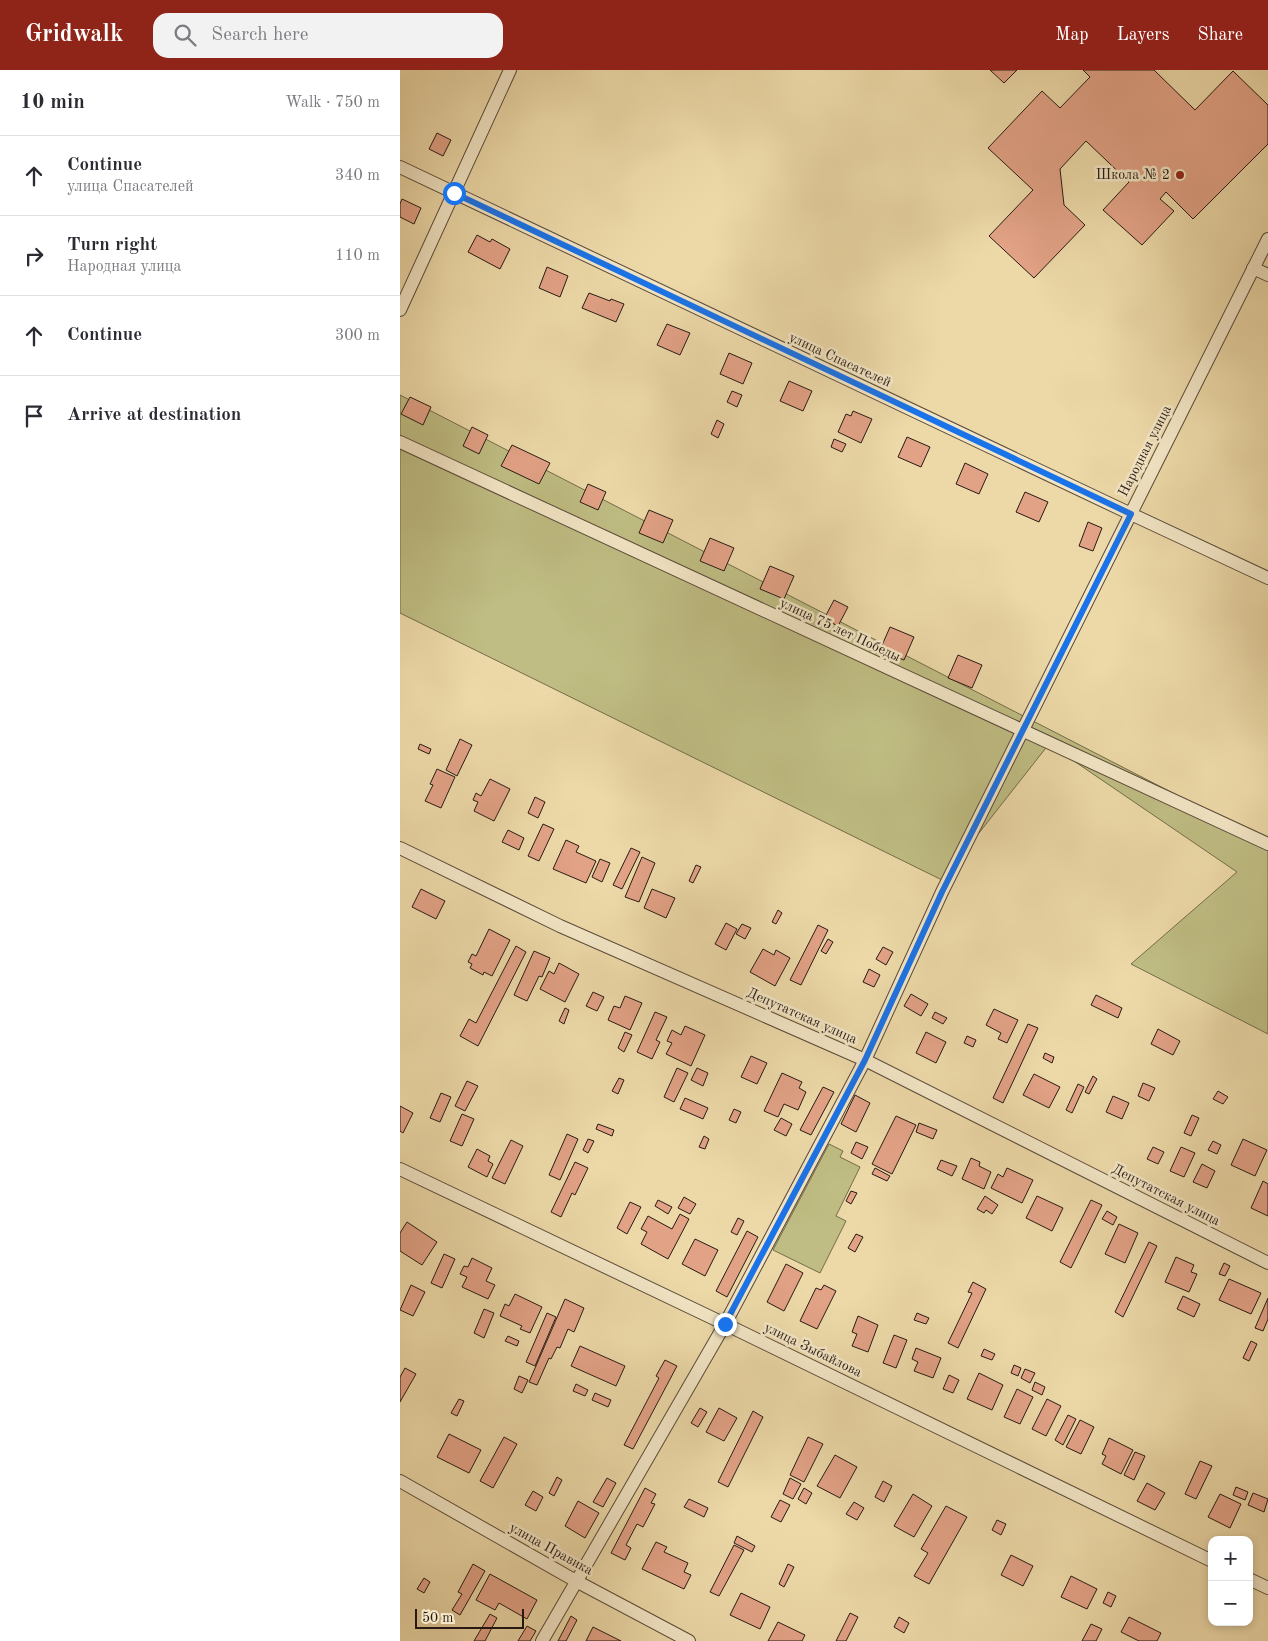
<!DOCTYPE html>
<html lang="en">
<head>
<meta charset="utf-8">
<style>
  body { margin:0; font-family:"Old Standard TT",serif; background:#f2f2f3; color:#2b2b33 }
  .controls { position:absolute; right:15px; bottom:15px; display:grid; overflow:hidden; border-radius:10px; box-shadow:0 2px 8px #0003 }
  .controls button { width:45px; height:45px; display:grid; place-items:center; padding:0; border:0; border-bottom:1px solid #e1e1e2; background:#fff; color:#2b2b33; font:25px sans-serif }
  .scale { position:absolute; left:15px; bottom:12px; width:109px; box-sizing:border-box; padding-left:5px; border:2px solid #281a13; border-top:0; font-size:14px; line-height:18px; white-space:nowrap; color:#281a13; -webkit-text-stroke:4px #f3e6c6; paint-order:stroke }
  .stop { position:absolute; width:15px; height:15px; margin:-11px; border:4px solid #1a73e8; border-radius:50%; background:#fff }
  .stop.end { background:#1a73e8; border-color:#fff; box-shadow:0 1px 5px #0008 }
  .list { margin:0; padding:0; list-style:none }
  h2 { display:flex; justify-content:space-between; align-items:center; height:65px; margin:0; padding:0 20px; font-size:21px }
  h2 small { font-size:16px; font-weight:400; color:#7c7c81 }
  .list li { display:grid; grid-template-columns:32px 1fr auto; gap:15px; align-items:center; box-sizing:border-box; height:80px; padding:0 20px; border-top:1px solid #e1e1e2 }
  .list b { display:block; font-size:19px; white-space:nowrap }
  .list p { margin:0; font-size:16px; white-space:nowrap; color:#7c7c81 }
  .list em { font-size:16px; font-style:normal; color:#7c7c81 }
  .icon { flex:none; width:28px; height:28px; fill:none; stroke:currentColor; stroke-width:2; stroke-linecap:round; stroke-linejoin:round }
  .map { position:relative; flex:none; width:868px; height:1571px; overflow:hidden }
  header { display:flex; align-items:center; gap:30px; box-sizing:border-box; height:70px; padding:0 25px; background:#8f2418; color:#fff }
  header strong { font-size:24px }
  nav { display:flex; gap:28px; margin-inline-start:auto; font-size:18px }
  .search { width:350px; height:45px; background:#f2f2f3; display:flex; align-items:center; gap:12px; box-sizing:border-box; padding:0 18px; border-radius:15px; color:#7c7c81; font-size:19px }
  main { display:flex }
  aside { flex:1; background:#fff }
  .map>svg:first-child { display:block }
  .green { fill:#bfbd83; stroke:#746c4b }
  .building { fill:#e2a286; stroke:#281a13 }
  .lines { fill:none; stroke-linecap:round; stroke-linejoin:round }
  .street-casing { stroke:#594a38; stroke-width:14 }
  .street { stroke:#f3e6c6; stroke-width:12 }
  .route { stroke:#1a73e8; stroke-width:6 }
  .poi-dot { fill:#8f2418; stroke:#f3e6c6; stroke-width:2 }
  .labels { text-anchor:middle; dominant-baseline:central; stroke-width:5; stroke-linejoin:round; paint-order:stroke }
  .poi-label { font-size:14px; fill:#281a13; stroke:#f3e6c6; text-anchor:end }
  .street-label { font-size:14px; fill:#281a13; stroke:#f3e6c6 }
</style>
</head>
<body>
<header>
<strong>Gridwalk</strong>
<div class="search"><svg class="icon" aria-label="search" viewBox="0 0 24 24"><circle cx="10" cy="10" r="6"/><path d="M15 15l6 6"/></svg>Search here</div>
<nav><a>Map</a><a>Layers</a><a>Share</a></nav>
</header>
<main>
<aside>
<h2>10 min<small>Walk · 750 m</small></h2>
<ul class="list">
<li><svg class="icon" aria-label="ahead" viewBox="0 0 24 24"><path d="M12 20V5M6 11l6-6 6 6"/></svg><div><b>Continue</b><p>улица Спасателей</p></div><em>340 m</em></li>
<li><svg class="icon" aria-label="right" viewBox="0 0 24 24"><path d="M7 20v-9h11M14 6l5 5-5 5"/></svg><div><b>Turn right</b><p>Народная улица</p></div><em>110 m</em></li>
<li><svg class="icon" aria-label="ahead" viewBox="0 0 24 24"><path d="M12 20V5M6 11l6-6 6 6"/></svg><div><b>Continue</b></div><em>300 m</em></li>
<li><svg class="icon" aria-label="arrive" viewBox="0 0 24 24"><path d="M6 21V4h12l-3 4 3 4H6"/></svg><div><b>Arrive at destination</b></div></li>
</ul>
</aside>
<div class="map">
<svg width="868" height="1571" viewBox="0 0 868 1571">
  <rect width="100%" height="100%" fill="#edd9a8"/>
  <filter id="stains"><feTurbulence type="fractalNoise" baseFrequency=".004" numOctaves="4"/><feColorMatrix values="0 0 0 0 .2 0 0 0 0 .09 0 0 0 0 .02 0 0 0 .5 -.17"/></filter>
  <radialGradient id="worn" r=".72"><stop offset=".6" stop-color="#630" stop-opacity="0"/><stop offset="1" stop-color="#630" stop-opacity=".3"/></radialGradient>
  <!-- green -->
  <path class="green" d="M0 325 868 772V964L731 894 837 802 649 674 542 810 0 543Z
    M429 1074 443 1081 440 1087 460 1097 436 1146 446 1151 420 1203 373 1180Z"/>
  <!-- building -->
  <path class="building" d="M590 0H617L604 13Z
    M683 0H754L795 40 833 1 868 35V74L793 149 766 122 760 129 774 141 742 175 703 140 729 112 686 71 660 99 664 135 685 155 634 208 589 166 633 120 588 78 642 21 660 38 690 7Z
    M37 63 51 70 43 86 29 79Z
    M2 129 21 138 14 154 0 147V134Z
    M77 165 90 172 92 169 110 179 100 199 68 182Z
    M147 197 168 206 160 227 139 218Z
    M189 223 210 231 211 229 224 234 216 252 182 238Z
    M267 254 290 263 280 285 257 275Z
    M329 283 352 293 343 314 320 304Z
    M389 311 412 321 403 341 380 331Z
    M332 321 342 325 337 337 327 332Z
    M10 327 31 337 23 355 1 344Z
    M453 341 472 349 461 373 438 362 446 344 451 346Z
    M317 350 324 354 318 368 311 364Z
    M72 357 88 365 79 384 63 376Z
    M507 367 530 377 521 397 498 387Z
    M434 369 446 374 442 382 431 377Z
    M112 375 150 393 139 414 101 396Z
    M565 393 588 404 579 424 556 414Z
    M188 414 206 422 198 440 180 432Z
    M625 422 648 432 639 452 616 442Z
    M249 440 273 450 263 473 239 463Z
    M688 452 702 458 693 481 679 476Z
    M310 468 334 478 324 501 300 491Z
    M370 496 394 506 384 529 360 519Z
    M434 530 448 537 438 556 424 549Z
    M490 557 514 567 504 590 480 580Z
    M558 585 582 595 572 618 548 608Z
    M60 669 72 675 57 706 46 700Z
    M20 674 31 679 29 684 18 679Z
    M37 699 55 707 41 738 25 731 33 715 30 714Z
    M90 709 110 719 94 751 74 741 78 732 73 730 76 723 81 726Z
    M135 727 145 732 138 748 128 743Z
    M143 754 154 759 139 791 128 786Z
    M108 760 124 768 119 780 102 772Z
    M166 770 179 776 176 782 196 791 186 813 153 799Z
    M231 778 240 782 222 819 213 815Z
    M242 787 255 793 239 832 225 827Z
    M200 789 210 793 202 812 192 807Z
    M296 795 301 797 293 813 289 811Z
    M21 819 45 831 36 849 12 837Z
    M252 819 275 828 266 848 244 838Z
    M378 840 382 843 376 854 372 852Z
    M326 853 337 859 326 880 315 874Z
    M342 854 351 858 345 869 336 864Z
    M418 855 428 860 401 915 390 910Z
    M89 859 110 870 92 906 84 902 83 905 70 898 72 894 68 892 72 884 76 886Z
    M428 869 433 872 426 884 421 881Z
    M116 876 126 882 78 976 60 966 69 949 76 953Z
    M483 877 493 882 486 895 476 889Z
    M363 879 374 885 376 880 390 888 375 916 350 902Z
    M134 881 150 888 142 907 139 906 127 931 114 925Z
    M159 893 179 904 165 932 140 919 149 901 154 904Z
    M469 899 480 905 474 917 463 912Z
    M193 922 204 927 197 941 186 936Z
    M511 924 528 934 521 946 504 936Z
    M696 925 722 938 718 948 691 935Z
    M225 926 242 933 230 960 208 950 214 936 220 938Z
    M165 938 169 940 164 954 159 951Z
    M594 939 618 950 607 973 598 969 601 963 586 955Z
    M255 942 267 947 256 970 260 972 252 989 237 982Z
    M535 942 547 948 543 954 532 948Z
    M628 954 638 958 603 1033 593 1028Z
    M285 956 305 965 291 996 266 984 272 973 267 971 272 960 281 965Z
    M758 959 780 971 773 985 751 974Z
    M225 962 232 965 224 982 218 978Z
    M526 962 546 972 536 993 516 983Z
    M567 966 576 970 573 977 564 973Z
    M645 983 654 987 652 993 643 988Z
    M351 986 367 993 357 1014 341 1007Z
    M277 998 288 1003 274 1032 264 1027Z
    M297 998 308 1003 303 1016 291 1010Z
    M382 1003 402 1012 399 1018 406 1022 398 1040 384 1034 378 1047 364 1041Z
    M634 1004 660 1017 649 1038 623 1025Z
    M693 1006 697 1009 689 1024 685 1022Z
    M219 1008 224 1010 218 1024 212 1021Z
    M67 1011 78 1016 65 1041 55 1036Z
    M743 1013 755 1018 749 1031 738 1026Z
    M678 1014 684 1017 672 1043 666 1040Z
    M423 1017 434 1022 411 1065 400 1060Z
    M818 1021 828 1027 823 1034 813 1029Z
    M41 1023 51 1027 40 1052 30 1048Z
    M455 1025 470 1033 456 1062 441 1054Z
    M713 1026 729 1033 722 1049 706 1042Z
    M285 1028 308 1038 303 1049 280 1039Z
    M0 1036 13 1043 3 1063 0 1061Z
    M334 1039 341 1042 336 1053 329 1050Z
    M62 1044 74 1049 62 1076 50 1071Z
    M792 1045 799 1048 791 1066 784 1063Z
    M496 1046 516 1055 492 1104 472 1094Z
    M381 1048 392 1054 386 1066 374 1060Z
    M519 1053 537 1060 533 1069 516 1062Z
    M198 1054 214 1060 212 1066 196 1059Z
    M167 1064 178 1069 160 1110 149 1105Z
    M304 1066 309 1069 305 1079 299 1077Z
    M188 1069 194 1071 188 1083 183 1080Z
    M843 1069 867 1080 855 1106 831 1095Z
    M111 1070 123 1076 105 1114 92 1108Z
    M813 1071 821 1075 817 1084 808 1080Z
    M456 1072 468 1077 462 1089 451 1083Z
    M753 1077 764 1082 758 1094 747 1089Z
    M781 1077 795 1083 784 1107 770 1101Z
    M77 1079 90 1086 88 1091 93 1094 87 1107 68 1097Z
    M571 1088 580 1092 579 1096 591 1102 584 1119 562 1109Z
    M541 1090 557 1096 552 1106 537 1099Z
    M175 1092 188 1098 175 1125 172 1123 161 1147 151 1142Z
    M802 1094 815 1101 807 1118 793 1112Z
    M475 1098 490 1106 487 1111 472 1104Z
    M607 1098 633 1110 622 1133 591 1118 598 1104 603 1107Z
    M863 1111 868 1114V1146L851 1138Z
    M451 1121 457 1123 451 1134 446 1131Z
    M585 1126 598 1135 592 1144 586 1140 584 1143 577 1139Z
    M637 1126 663 1138 652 1161 626 1148Z
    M284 1127 296 1134 290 1144 278 1138Z
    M258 1130 272 1137 268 1144 255 1136Z
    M691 1130 702 1135 671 1198 660 1192Z
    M230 1132 241 1137 227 1164 217 1158Z
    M707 1141 717 1147 713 1155 702 1149Z
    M280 1144 289 1149 268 1189 241 1174 247 1162 241 1159 248 1146 272 1159Z
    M338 1148 344 1151 337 1165 331 1162Z
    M7 1152 37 1172 22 1195 0 1181V1163Z
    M719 1154 738 1163 725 1193 705 1184Z
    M347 1161 358 1167 327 1227 316 1221Z
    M456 1164 463 1167 455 1182 448 1178Z
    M295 1169 318 1180 305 1206 282 1194Z
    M749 1172 757 1176 723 1247 715 1242Z
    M44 1184 55 1189 42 1218 31 1213Z
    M776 1187 794 1195 791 1202 797 1204 789 1222 765 1212Z
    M72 1188 92 1198 86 1211 95 1215 88 1229 62 1217 67 1207 60 1204 64 1196 68 1197Z
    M824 1193 830 1196 825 1206 819 1204Z
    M386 1194 403 1203 384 1241 367 1232Z
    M829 1209 861 1223 851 1244 819 1230Z
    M573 1212 586 1219 558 1278 548 1273 572 1223 568 1222Z
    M11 1215 25 1222 13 1246 0 1240Z
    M424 1215 436 1221 417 1259 400 1251 416 1218 421 1220Z
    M115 1224 142 1237 130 1263 120 1259 122 1256 100 1246 105 1234 109 1236Z
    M783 1226 800 1234 794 1247 777 1239Z
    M868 1228V1249L863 1261 855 1258Z
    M165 1229 184 1238 174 1262 168 1259 160 1278 157 1277 151 1289 149 1288 137 1315 129 1312Z
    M84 1239 94 1243 84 1268 74 1263Z
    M147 1243 156 1247 135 1296 126 1292Z
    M517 1243 529 1248 526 1254 514 1250Z
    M458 1246 478 1255 468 1282 452 1276 457 1264 452 1262Z
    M494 1265 507 1270 496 1298 483 1293Z
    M108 1266 119 1271 117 1276 105 1271Z
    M851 1271 857 1274 849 1291 843 1288Z
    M180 1276 225 1296 216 1316 171 1296Z
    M516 1278 541 1288 533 1308 514 1301 518 1292 512 1289Z
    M584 1279 595 1284 592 1290 581 1286Z
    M265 1290 277 1296 233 1379 224 1375 259 1308 256 1306Z
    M614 1295 621 1298 618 1306 611 1303Z
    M5 1298 16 1304 0 1332V1307Z
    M625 1299 635 1303 630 1313 621 1308Z
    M579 1303 603 1315 592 1340 567 1329Z
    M549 1305 559 1310 553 1323 543 1319Z
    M119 1306 128 1310 122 1323 114 1319Z
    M635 1312 645 1317 642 1325 632 1320Z
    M176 1314 188 1320 185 1326 173 1321Z
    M617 1319 633 1327 620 1354 604 1347Z
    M195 1323 211 1330 208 1337 192 1330Z
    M59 1329 64 1331 57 1346 51 1343Z
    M647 1329 661 1336 646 1366 632 1359Z
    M300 1338 307 1342 298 1357 291 1353Z
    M319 1338 337 1348 324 1371 306 1362Z
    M353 1341 363 1347 328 1417 318 1412Z
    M668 1345 676 1349 663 1375 655 1370Z
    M680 1350 694 1357 681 1384 666 1377Z
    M49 1364 81 1380 69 1403 37 1387Z
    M104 1367 117 1374 93 1418 80 1411Z
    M408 1367 423 1374 404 1412 390 1405Z
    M709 1368 733 1380 721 1404 702 1394 706 1386 702 1384Z
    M735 1382 745 1386 734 1410 724 1405Z
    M435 1385 457 1397 440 1428 417 1416Z
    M800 1391 812 1396 796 1429 785 1424Z
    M157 1407 162 1410 154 1426 149 1423Z
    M207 1408 216 1413 203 1437 193 1432Z
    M390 1408 401 1414 393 1429 383 1424Z
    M483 1411 492 1416 484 1432 475 1427Z
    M747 1413 765 1423 755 1440 737 1431Z
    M836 1417 848 1422 845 1430 833 1425Z
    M245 1418 256 1424 251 1433 255 1434 243 1457 237 1454 226 1475 231 1478 225 1490 211 1483Z
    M404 1418 412 1423 406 1434 398 1429Z
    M133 1421 143 1427 136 1441 125 1435Z
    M853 1423 868 1429 864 1442 848 1435Z
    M513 1424 532 1436 514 1467 494 1456Z
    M820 1424 841 1434 830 1458 808 1447Z
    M289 1429 308 1438 304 1447 284 1437Z
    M380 1430 390 1435 381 1452 371 1447Z
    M178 1431 199 1443 185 1468 165 1456Z
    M454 1432 464 1438 457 1450 446 1444Z
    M546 1436 567 1447 529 1514 514 1506 528 1483 521 1479Z
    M597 1450 606 1454 601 1465 592 1460Z
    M337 1466 355 1476 352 1482 334 1473Z
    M256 1472 267 1477 264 1482 288 1493 284 1502 291 1505 284 1519 242 1499Z
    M334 1475 344 1480 319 1526 310 1522Z
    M611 1485 633 1496 623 1516 601 1505Z
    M73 1494 85 1501 60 1545 52 1540 62 1524 58 1522Z
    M388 1494 394 1497 384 1517 379 1514Z
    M90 1504 137 1530 127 1549 99 1533 95 1540 76 1530Z
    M671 1506 697 1519 687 1539 661 1527Z
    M24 1508 30 1512 24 1523 17 1519Z
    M708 1522 716 1526 711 1537 703 1533Z
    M341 1523 370 1537 360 1559 330 1545Z
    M450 1543 458 1547 446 1571H436Z
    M90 1544 97 1548 85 1571H74Z
    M171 1546 177 1550 166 1571H158Z
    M499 1547 509 1553 504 1563 494 1557Z
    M729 1547 761 1563 757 1571H739L721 1562Z
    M378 1552 405 1565 402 1571H368Z
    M691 1554 702 1559 696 1571H682Z
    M127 1556 136 1561 130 1571H118Z
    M193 1557 221 1571H186Z"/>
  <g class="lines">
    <!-- street casing -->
    <g class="street-casing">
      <path id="street" d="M0 97 731 444 868 508
        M853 198 868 205
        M0 240 110 0
        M0 372 868 774
        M0 778 160 856 465 990 868 1193
        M0 1099 325 1254 812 1491
        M0 1411 176 1511 289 1571
        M849 1509 868 1518
        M142 1571 325 1254 465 990 542 822 868 169"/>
    </g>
    <!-- street -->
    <use href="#street" class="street"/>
  </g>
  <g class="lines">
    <!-- route -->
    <path class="route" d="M54 123 731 444 542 822 465 990 325 1254"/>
  </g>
  <!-- markers -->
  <circle class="poi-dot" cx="780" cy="105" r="5"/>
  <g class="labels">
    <!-- poi labels -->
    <g class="poi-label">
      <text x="770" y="105">Школа № 2</text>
    </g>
    <!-- street labels -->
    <g class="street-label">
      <text transform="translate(440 290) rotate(25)">улица Спасателей</text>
      <text transform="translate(745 381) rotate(-63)">Народная улица</text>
      <text transform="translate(440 560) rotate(25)">улица 75 лет Победы</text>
      <text transform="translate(402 946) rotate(24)">Депутатская улица</text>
      <text transform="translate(766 1125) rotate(27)">Депутатская улица</text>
      <text transform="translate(413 1280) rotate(26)">улица Зыбайлова</text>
      <text transform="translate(151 1479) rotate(29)">улица Правика</text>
    </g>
  </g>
  <rect width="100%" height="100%" filter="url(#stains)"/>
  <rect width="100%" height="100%" fill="url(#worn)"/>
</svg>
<div class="controls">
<button>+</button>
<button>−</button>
</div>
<div class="scale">50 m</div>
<div class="stop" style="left:54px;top:123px"></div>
<div class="stop end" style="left:325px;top:1254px"></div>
</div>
</main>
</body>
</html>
